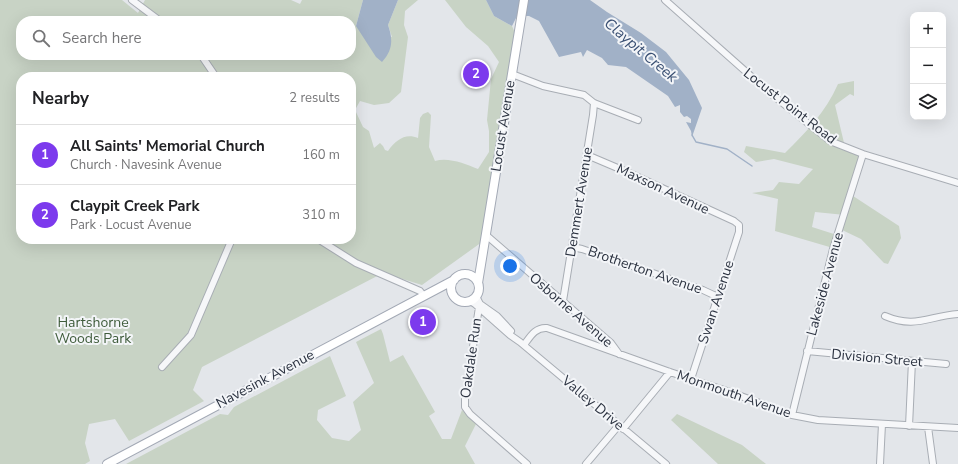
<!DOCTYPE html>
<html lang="en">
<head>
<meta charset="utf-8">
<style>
  body { margin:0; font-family:"Nunito Sans",sans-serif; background:#f2f2f2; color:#202124 }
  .controls { position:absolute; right:12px; top:12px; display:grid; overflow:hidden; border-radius:8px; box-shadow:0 4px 16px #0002 }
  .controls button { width:36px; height:36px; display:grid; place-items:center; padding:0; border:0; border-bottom:1px solid #e0e0e0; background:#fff; color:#202124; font:20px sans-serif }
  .you { position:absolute; left:510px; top:266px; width:14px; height:14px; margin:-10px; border:3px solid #fff; border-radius:50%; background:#1a73e8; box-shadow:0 0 0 6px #1a73e833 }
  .badge { display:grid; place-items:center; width:26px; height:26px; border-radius:50%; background:#7c3aed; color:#fff; font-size:13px; font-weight:700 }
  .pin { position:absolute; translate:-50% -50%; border:2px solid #fff; box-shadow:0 1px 4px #0006 }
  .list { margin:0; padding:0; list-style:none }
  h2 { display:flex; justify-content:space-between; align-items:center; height:52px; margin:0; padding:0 16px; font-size:17px }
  h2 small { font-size:13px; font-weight:400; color:#757577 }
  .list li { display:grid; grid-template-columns:26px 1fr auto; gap:12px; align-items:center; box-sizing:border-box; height:60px; padding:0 16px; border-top:1px solid #e0e0e0 }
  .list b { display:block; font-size:15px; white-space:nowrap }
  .list p { margin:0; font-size:13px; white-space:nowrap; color:#757577 }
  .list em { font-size:13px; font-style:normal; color:#757577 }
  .icon { flex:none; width:22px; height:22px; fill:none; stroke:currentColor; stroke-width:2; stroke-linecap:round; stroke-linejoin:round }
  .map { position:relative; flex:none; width:958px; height:464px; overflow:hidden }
  .search { position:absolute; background:#fff; box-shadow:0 4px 16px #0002; left:16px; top:16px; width:340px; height:44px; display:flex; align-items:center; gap:10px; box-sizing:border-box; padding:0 14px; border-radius:16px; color:#757577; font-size:15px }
  .panel { position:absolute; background:#fff; box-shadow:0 4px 16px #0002; left:16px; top:72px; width:340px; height:172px; border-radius:16px }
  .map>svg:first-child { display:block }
  .green { fill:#c8d3c5; fill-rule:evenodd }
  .water { fill:#a1b1c7 }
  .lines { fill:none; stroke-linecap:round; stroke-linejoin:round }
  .stream { stroke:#a1b1c7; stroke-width:1.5 }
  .minor-casing { stroke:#a8adb4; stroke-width:8 }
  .major-casing { stroke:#a3a9b5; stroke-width:10 }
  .minor { stroke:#f6f7f9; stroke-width:6 }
  .major { stroke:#fff; stroke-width:8 }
  .labels { text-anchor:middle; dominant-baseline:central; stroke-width:4; stroke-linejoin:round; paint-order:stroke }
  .street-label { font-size:14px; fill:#2c3341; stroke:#f3f5f8 }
  .park-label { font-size:14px; fill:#3f5c3b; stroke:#f3f5f8 }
  .water-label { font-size:15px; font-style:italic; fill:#394f72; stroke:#f3f5f8 }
</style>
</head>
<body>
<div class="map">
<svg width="958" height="464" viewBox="0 0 958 464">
  <rect width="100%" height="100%" fill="#e3e6ea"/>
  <!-- green -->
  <path class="green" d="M0 0H122L138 13 145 0H291L300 4 302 0H363L356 26 392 37 388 25 398 0H418L405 11 404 25 408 37 401 92 389 103 374 105 360 101 355 110 363 127 369 131 374 148 380 143 383 146 385 150 388 151C396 140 405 133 418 138L420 118 423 114 428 112 431 115 429 147 435 161C449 157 465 164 478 169L489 152V131L487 120 491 79 499 62 488 46 466 27 445 0H486L494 16 512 26 515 33 482 242 422 285 383 273 202 367 193 390 204 401 129 441 115 419 89 424 85 443 90 461 85 464H0ZM21 21H351V55H21ZM21 77H351V239H21Z
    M854 81V96L850 94 835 105 845 147 862 154 850 194 899 226 901 238 888 264 884 263 861 239 840 229 845 215 815 212 812 227 837 235 833 248 775 231 778 199 752 193 773 190 779 182 799 184 813 169 774 159 756 162 744 152 746 146 785 153C807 131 825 113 838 84Z
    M381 329 383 334 390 362 403 355 435 412 429 416 442 439H451L462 410 477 422 465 446 475 464H126L220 414 228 415 234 407 330 356 346 396 318 410 317 420 332 438 349 441 361 430 353 402 374 383 356 342Z
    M677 414 742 445 766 464H718L671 420Z"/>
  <!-- water -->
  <path class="water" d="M363 0H398L388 25C393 39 393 50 382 62L376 57 356 26Z
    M486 0H590L607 12 641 33 666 52 689 80 702 108 692 137 691 131 686 122 691 123V119L687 116 684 117 680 112V105L675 107 668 96 626 67 608 65 602 58 587 50 583 57 581 52 559 57 539 21 529 16H517L512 26 494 16Z"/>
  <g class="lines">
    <!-- stream -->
    <path class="stream" d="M692 135 696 142 727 149 752 166"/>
    <!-- minor casing -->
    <g class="minor-casing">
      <path id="minor" d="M132 0 160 21
        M665 0 770 93 830 141 863 154 958 183
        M201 55 216 77
        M512 74 543 86 584 95 594 103 638 120
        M587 155 627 172 734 221 739 225V232L691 379
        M486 235 611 343 619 354
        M318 239 356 263 420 291 424 296
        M572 247 582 249 703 290 718 297
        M476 296 480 304 497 316 511 331
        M470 301 475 304 510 335 520 342 666 464
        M563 301 593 115 594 103
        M479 307 465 399V407L470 414 527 464
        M885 316C915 329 929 316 958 314
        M524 345C530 337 535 327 547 328L670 372 730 392 792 415 818 420 958 428
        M807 351 946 364
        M162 367 191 335 232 239
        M792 415 833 249 863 154
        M909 426 912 361
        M928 427 933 464
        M623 429 670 372
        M586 464 619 425
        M880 464 882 424"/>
    </g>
    <!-- major casing -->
    <g class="major-casing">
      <path id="major" d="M451 288a14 14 0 1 1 28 0a14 14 0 1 1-28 0Z
        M478 283 524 0
        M107 464 454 280"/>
    </g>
    <!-- minor -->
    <use href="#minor" class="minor"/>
    <!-- major -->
    <use href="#major" class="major"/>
  </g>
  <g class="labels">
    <!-- street labels -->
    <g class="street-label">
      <text transform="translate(790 106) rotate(38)">Locust Point Road</text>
      <text transform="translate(503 126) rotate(-81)">Locust Avenue</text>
      <text transform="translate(663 189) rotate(25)">Maxson Avenue</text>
      <text transform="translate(579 202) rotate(-81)">Demmert Avenue</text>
      <text transform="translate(645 270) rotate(19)">Brotherton Avenue</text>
      <text transform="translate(825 284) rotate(-75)">Lakeside Avenue</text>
      <text transform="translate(716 302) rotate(-72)">Swan Avenue</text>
      <text transform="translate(571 310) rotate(41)">Osborne Avenue</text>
      <text transform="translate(471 358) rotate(-82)">Oakdale Run</text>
      <text transform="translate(877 358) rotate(5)">Division Street</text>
      <text transform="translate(265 379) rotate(-28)">Navesink Avenue</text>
      <text transform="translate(734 394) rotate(19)">Monmouth Avenue</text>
      <text transform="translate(593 403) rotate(40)">Valley Drive</text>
    </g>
    <!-- park labels -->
    <g class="park-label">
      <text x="93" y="322">Hartshorne<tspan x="93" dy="16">Woods Park</tspan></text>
    </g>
    <!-- water labels -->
    <g class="water-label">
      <text transform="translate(641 50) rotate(40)">Claypit Creek</text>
    </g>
  </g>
</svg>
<div class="controls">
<button>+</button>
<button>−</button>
<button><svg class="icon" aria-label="layers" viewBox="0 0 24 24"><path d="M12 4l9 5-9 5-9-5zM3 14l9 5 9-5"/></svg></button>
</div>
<div class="you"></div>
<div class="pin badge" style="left:423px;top:322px">1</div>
<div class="pin badge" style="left:476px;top:74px">2</div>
<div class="search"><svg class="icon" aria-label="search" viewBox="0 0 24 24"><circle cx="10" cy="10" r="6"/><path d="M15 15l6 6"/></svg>Search here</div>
<section class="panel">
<h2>Nearby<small>2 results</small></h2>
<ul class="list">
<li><span class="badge">1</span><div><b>All Saints' Memorial Church</b><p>Church · Navesink Avenue</p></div><em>160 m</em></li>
<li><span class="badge">2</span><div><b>Claypit Creek Park</b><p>Park · Locust Avenue</p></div><em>310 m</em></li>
</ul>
</section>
</div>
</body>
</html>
